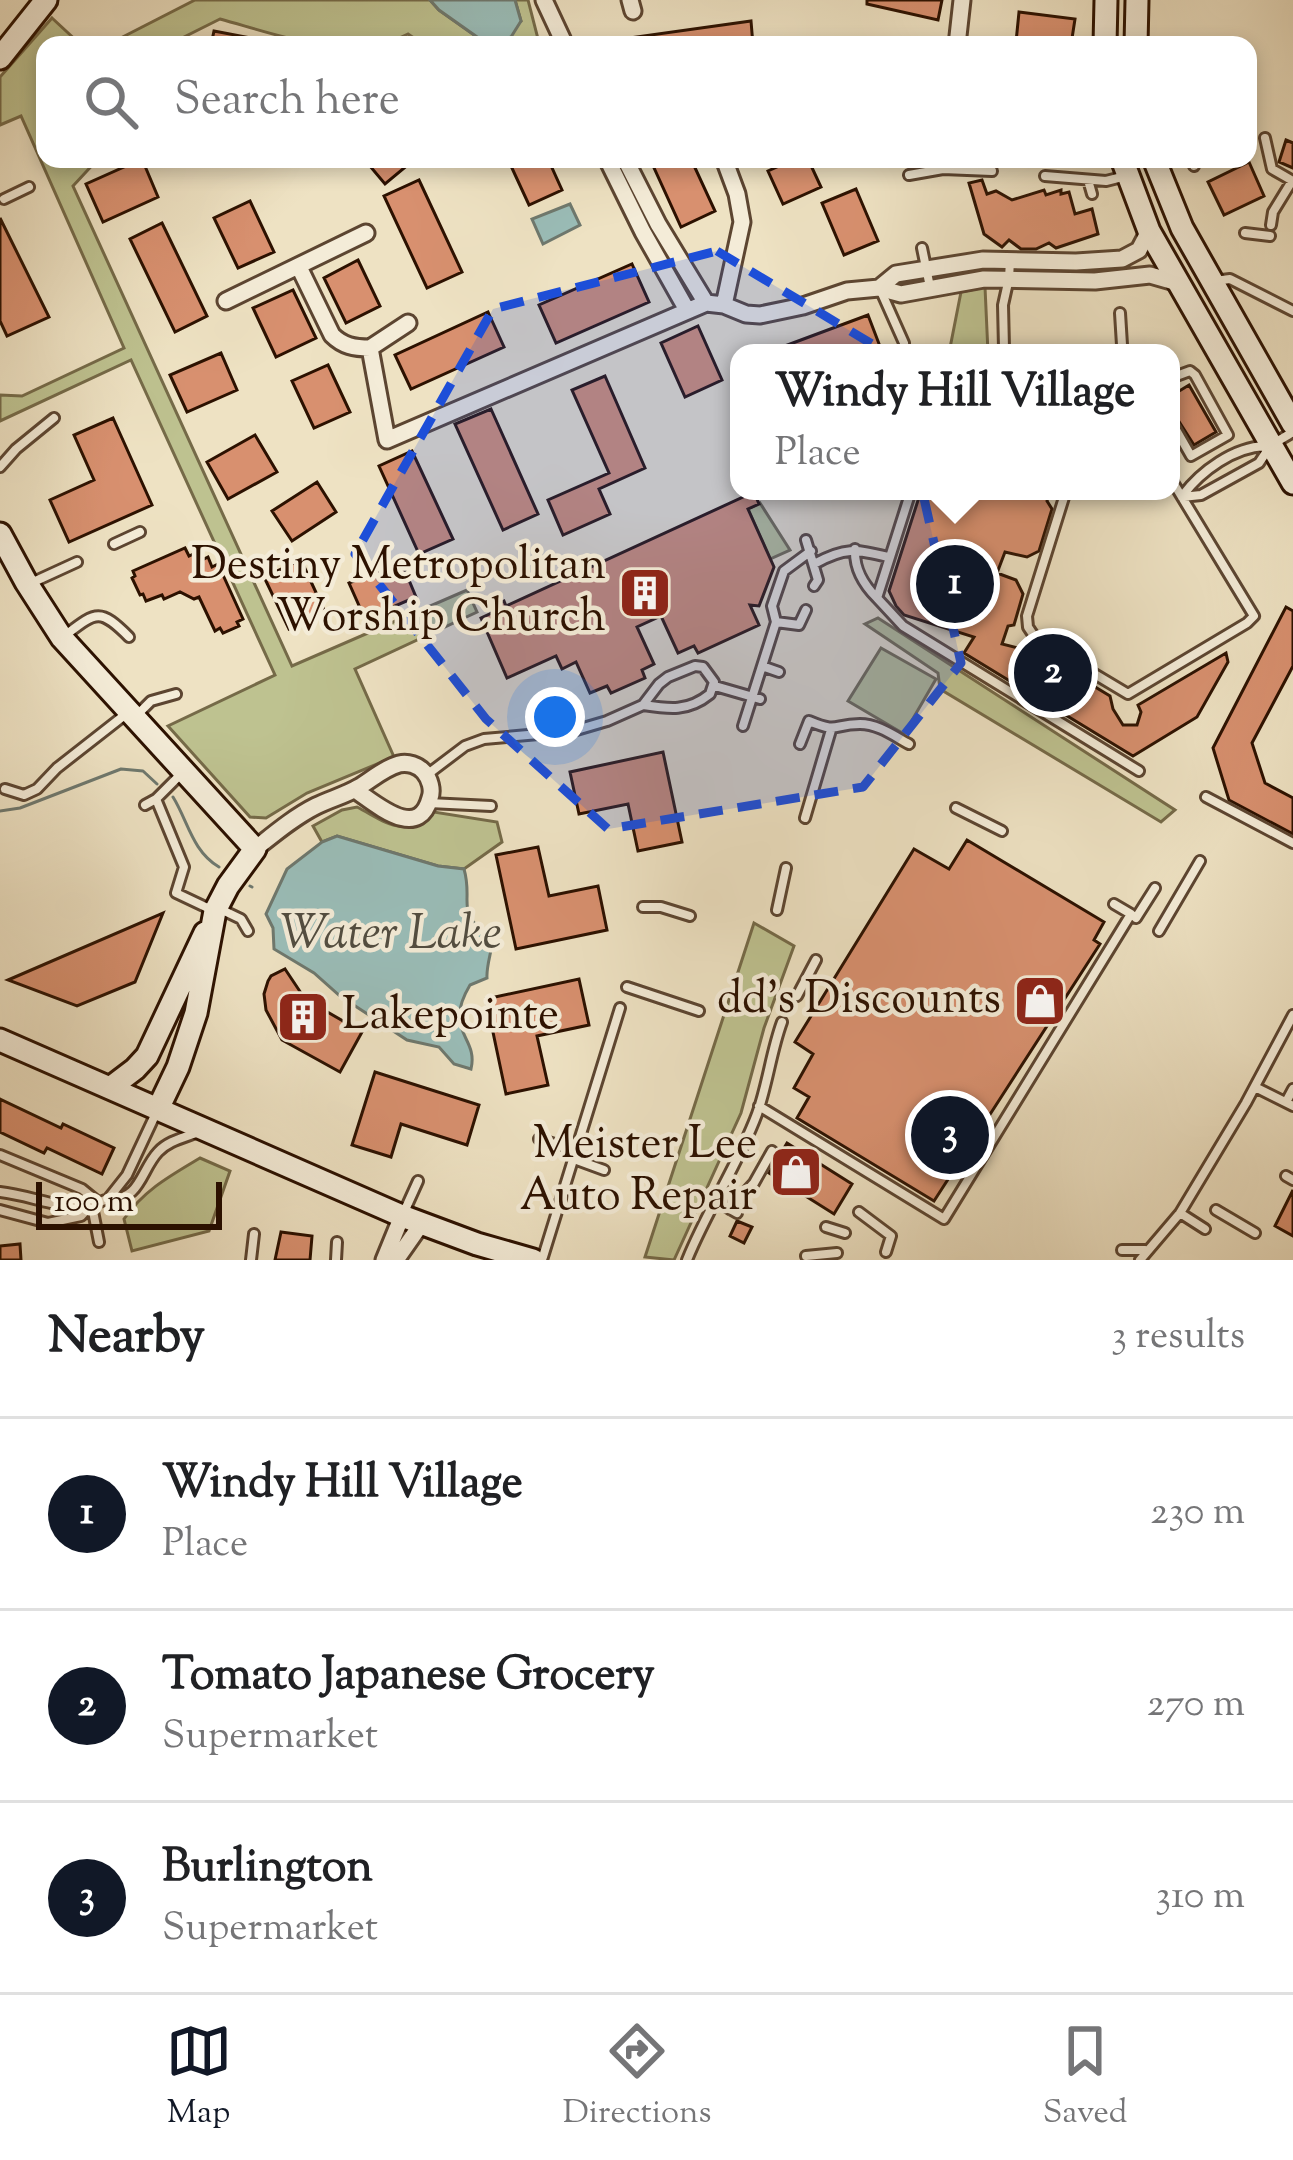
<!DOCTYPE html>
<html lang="en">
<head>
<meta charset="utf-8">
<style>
  body { margin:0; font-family:"Sorts Mill Goudy",serif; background:#f2f2f2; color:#202124 }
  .scale { position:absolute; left:36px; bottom:30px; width:186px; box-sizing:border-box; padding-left:12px; border:6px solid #2c1100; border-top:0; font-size:33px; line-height:42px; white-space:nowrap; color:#2c1100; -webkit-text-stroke:9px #f4ecd8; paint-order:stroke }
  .you { position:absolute; left:555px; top:717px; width:42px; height:42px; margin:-30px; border:9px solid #fff; border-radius:50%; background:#1a73e8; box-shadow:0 0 0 18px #1a73e833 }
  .badge { display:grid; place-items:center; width:78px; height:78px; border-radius:50%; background:#111827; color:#fff; font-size:39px; font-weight:700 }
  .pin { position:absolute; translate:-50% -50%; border:6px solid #fff; box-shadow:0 3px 12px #0006 }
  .popup { position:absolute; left:730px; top:344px; width:450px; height:156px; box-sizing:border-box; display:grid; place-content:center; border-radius:24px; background:#fff; filter:drop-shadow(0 3px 9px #0005); font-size:39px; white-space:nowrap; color:#757577 }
  .popup b { font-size:45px; color:#202124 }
  .popup::after { content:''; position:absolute; left:50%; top:100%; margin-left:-24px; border:24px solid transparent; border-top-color:#fff }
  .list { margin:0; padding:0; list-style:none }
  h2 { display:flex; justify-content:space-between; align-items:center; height:156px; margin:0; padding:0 48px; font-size:51px }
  h2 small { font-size:39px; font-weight:400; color:#757577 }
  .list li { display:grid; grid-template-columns:78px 1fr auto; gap:36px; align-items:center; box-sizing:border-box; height:192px; padding:0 48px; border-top:3px solid #e0e0e0 }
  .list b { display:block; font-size:45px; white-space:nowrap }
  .list p { margin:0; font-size:39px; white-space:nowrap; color:#757577 }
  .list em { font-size:39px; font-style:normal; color:#757577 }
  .icon { flex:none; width:66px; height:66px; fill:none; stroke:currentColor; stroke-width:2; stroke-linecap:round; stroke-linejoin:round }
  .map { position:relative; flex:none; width:1293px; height:1260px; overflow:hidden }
  .search { position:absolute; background:#fff; box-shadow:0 6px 18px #0003; left:36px; right:36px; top:36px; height:132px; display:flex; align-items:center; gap:30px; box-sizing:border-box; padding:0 42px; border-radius:24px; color:#757577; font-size:45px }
  .sheet { height:732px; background:#fff }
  nav { display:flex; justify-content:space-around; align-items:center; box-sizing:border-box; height:168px; border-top:3px solid #e0e0e0; background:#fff; font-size:33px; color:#757577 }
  nav a { display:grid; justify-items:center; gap:6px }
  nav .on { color:#111827 }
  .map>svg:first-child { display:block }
  .green { fill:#bec290; stroke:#756a48; stroke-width:3 }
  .water { fill:#9abdb8; stroke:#6e786e; stroke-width:3 }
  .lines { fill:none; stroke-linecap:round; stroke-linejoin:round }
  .stream { stroke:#6e786e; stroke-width:3 }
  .building { fill:#d8906f; stroke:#2c1100; stroke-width:3 }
  .lane-casing { stroke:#5c4531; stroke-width:14 }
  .street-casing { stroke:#5c4531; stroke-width:21 }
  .secondary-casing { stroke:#2c1100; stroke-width:27 }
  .lane { stroke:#f4ecd8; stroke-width:8 }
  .street { stroke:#f4ecd8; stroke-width:15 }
  .secondary { stroke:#f4ecd8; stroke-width:21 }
  .marked { fill:#1d4ed8; fill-opacity:0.2; stroke:#1d4ed8; stroke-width:9; stroke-dasharray:24 15; stroke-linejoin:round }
  .labels { text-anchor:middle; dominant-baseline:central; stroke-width:9; stroke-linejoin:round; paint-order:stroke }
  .poi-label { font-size:45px; fill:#2c1100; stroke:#f4ecd8; text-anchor:end }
  .water-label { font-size:48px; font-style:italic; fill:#524d40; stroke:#f4ecd8 }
</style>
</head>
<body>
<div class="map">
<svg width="1293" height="1260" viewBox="0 0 1293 1260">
  <rect width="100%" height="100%" fill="#eee2c3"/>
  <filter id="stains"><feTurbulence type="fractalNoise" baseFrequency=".00167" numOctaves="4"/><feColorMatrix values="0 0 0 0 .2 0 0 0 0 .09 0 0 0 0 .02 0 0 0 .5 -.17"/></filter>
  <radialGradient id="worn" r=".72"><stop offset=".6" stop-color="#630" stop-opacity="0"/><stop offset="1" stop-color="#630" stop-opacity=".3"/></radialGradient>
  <!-- green -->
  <path class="green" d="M195 0H430L439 10 487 44 521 21 515 0H528L538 39 526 45H424L408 34C350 63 279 35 220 19L168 45H107Z
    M52 18 81 45H45V159H98L73 186 292 666 467 590 477 612 355 669 394 757 307 793 266 818 250 817 168 726 275 675 131 360 0 421V395L22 396 124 348 21 116 0 125V77Z
    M985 287 988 353H949L961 292Z
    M760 503 790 550 770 559 748 509Z
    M878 618 1175 810 1161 822 940 689 938 673 865 624Z
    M881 648 936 679 904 734 848 701Z
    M357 807C391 825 400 837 434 812L497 822 502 842 464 869 438 866 337 836 322 842 313 826 342 810Z
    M754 923 794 946 764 1028 741 1113 674 1260 645 1257Z
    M200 1158 230 1171 209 1231 132 1251 124 1219C144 1190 170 1176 200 1158Z"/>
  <!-- water -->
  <path class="water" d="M430 0H515L521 21 511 37 487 44 439 10Z
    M570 204 580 225 543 244 532 219Z
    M337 836 438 866 464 869C474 903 453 914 492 936 494 946 486 964 487 978L470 985C442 1032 479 1036 471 1069L454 1064 439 1047 407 1040 340 996 314 973 274 949 273 928 266 914 287 869 322 842Z"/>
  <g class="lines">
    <!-- stream -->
    <path class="stream" d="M173 797C188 821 192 851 219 867
      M0 811 20 808 121 769 143 771 157 784
      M250 886 252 887"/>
  </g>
  <!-- building -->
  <path class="building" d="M867 0H942L938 20 867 4Z
    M1019 12 1075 19 1071 45 1016 42Z
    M751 21 753 45H622V39Z
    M214 31 261 40V45H211Z
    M1286 140 1293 143V168L1279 162Z
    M142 159 158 197 103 222 86 184Z
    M364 159H415L385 184Z
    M527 159H548L562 190 529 205 511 166Z
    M650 159H691L715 211 681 227Z
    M795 159H808L821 187 783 204 768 171Z
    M1249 162 1264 196 1224 215 1208 182Z
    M419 180 462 272 427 288 384 196Z
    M982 180 987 194 996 191 1012 200 1044 190 1046 195 1061 190V194L1069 192 1075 214 1092 209 1098 234 1056 248 1049 243 1036 249H1021L1009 240 1002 247 984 234 969 183Z
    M856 189 878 241 844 255 822 203Z
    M250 201 274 252 238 268 214 218Z
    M0 218 49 317 7 336 0 321Z
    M162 223 207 316 175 332 130 239Z
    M358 260 380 306 346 323 324 278Z
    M632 264 649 302 556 343 539 305Z
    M293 290 316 338 276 357 253 308Z
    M488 312 504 347 411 389 395 355Z
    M868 315 881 349 869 353H766Z
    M698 326 722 380 685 397 661 343Z
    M221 353 237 390 187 412 170 375Z
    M328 365 350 412 314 428 292 381Z
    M605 376 645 468 599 489 610 514 563 535 548 500 609 473 572 390Z
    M1189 385 1216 432 1194 445 1171 409V396Z
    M491 409 538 514 503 530 455 424Z
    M113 418 152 505 69 542 50 500 94 480 74 435Z
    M255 435 277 472 228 499 207 462Z
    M412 451 453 539 419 554 379 466Z
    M317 482 336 512 292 541 272 511Z
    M921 491H1050L1047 501 1052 509 1039 551 1027 557 1005 552 997 573 1016 580 1023 594 1014 625 1008 626 1002 644 1022 649 1029 646 1063 667 1067 677 1077 676 1110 696 1113 709 1123 725H1137L1141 712 1138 705 1226 653 1228 662 1197 717 1133 756 964 653 974 637 904 615 896 606 889 591Z
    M754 492 759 504 748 509 774 567 759 606 750 605 759 625 698 653 694 646 678 653 661 616 637 627 654 664 642 670 645 678 611 693 607 686 590 693 576 662 562 669 556 656 507 678 481 618 498 610 496 605 504 601 506 606Z
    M185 548 189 556 198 552 202 560 208 557 212 567 218 564 243 619 237 622 239 626 223 633 220 628 215 631 199 597 194 599 180 592 164 599 162 595 146 601 143 594 140 595 132 578 135 576 133 571Z
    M301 560 325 612 289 629 264 577Z
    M401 561 416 597 365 619 349 583Z
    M1286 607 1293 611V666L1252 743 1265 783 1293 798V834L1229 800 1213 748Z
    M663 752 682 842 638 851 628 804 579 814 570 772Z
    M967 840 1104 922 1094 940 1100 944 934 1201 797 1118 809 1097 794 1088 813 1054 795 1042 914 849 949 869Z
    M538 847 549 896 598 886 607 930 516 949 496 855Z
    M163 913 135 982 77 1006 8 980Z
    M285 969 305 999 362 1032 340 1072 282 1040 266 1010 264 994 268 981 271 976Z
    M579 979 589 1025 537 1036 548 1085 506 1094 486 999Z
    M375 1072 479 1105 467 1145 401 1124 391 1157 352 1145Z
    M0 1099 61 1128 63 1124 114 1148 102 1174 47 1148 44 1153 0 1132Z
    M787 1143 852 1184 834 1214 769 1173Z
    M1293 1190V1236L1275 1226Z
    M737 1221 752 1227 744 1243 730 1236Z
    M281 1232 312 1236 310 1260H275Z
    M20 1244 21 1260H0V1246Z"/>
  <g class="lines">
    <!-- lane casing -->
    <g class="lane-casing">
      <path id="lane" d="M1265 138 1272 169 1293 181
        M1192 159 1194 166
        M909 175 943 169 992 171
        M1045 176 1106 181 1126 176
        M1088 180 1092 194
        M4 199 29 187
        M1271 225 1273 212 1292 181
        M1245 233 1270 236
        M922 248 930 287
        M1214 281 1230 279 1293 311
        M880 289 904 343
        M1120 313 1122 345
        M1004 348 1003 305 1009 278 1010 261
        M1171 378 1190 371 1195 375 1228 435 1191 456 1171 421
        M0 467 16 449 54 418
        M1066 491 1027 616 1028 627 1036 639 1128 694 1247 623 1254 616 1171 479
        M1183 495C1201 471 1234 447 1265 446
        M1182 497 1201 495 1259 463 1271 445 1293 432
        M806 540 818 580 814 586
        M114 544 140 532
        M855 549C854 569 863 584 877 598L911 491
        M814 564C845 547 855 549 888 557
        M29 584 77 562
        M877 598 903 626 1139 771
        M776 622 799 625 806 610
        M63 637C96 612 99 607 129 637
        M762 666 779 672
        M715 686 760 699
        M139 713 151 701 176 694
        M743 726 776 622 772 606 784 571 811 551
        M800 744 809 721C840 734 832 724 860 724 878 724 894 736 909 744
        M428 774 465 746 484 739 573 731 607 721 643 705 659 684 668 677 695 666 703 667 714 682 710 694C688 712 669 709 643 705
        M5 789 24 795 37 789 57 768 126 714
        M1206 797 1293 843
        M156 799 184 867 176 893 214 911
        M429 803 491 806
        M145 805 156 799 182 773
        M956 808 1002 831
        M805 818 831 730
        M643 907H661L690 916
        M218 908 241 919 248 931
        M777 910 786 868
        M1136 918 1155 888
        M1159 931 1200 861
        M627 987 699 1011
        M797 996 816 960
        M1255 1087 1293 1106
        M1286 1102 1293 1089
        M759 1106 944 1219 1131 914 1114 904
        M539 1139 576 1151
        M0 1155 82 1189 98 1202
        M574 1159 604 1170
        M1286 1176 1293 1180
        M0 1192C18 1194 33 1199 51 1203 65 1205 77 1200 91 1205
        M109 1199C140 1201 141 1170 158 1152 168 1141 183 1138 196 1133
        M716 1201 737 1213
        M92 1206 99 1242
        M730 1209 754 1183 772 1151
        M0 1210 48 1223 81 1216 91 1205 108 1199 127 1175 157 1111
        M1216 1210 1255 1233
        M404 1212 418 1181
        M859 1212 891 1236 886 1252
        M1180 1213 1205 1229
        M826 1227 845 1233
        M1122 1250H1145
        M806 1256 837 1253
        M251 1260 254 1234
        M336 1260 337 1242
        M542 1260 620 1008
        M687 1260C707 1210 738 1165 757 1114 768 1083 771 1052 782 1022
        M1140 1260 1180 1213 1246 1103 1293 1015"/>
    </g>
    <!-- street casing -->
    <g class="street-casing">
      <path id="street" d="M544 0 565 45
        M630 0 633 11
        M957 45 962 0
        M607 159 643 232 687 310
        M625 159 658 224 706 303
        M724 159 737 194 742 222 724 305
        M299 267 332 335C343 346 354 348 370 348L387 440 706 303 724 305 746 314 760 315 803 306 847 291 879 288 901 294 984 279 1095 281 1150 275 1178 283
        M879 288 896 274 983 260 1076 262 1122 259 1139 250 1149 231
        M226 301 366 233
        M370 348 408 323
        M255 849C274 834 294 817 316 806 330 799 346 795 359 787 371 780 384 768 399 764 408 762 418 765 424 772 430 779 433 790 430 798 418 843 374 802 355 790
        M384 1260 402 1216
        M396 1260 422 1223"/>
    </g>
    <!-- secondary casing -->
    <g class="secondary-casing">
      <path id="secondary" d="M1105 45 1106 0
        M1136 45 1137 0
        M0 58 46 0
        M1122 159 1149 231 1293 483
        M1154 159 1182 228 1293 424
        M0 534 26 582 62 638 255 849 228 886 215 911 196 1013 178 1067 158 1109
        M0 1040 402 1216 477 1244 533 1260
        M110 1088 135 1069 147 1056 205 933"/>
    </g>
    <!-- lane -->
    <use href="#lane" class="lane"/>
    <!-- street -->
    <use href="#street" class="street"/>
    <!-- secondary -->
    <use href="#secondary" class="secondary"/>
  </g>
  <!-- marked area -->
  <path class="marked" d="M717 251 892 356 961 663 863 787 608 829 486 719 355 554 493 309Z"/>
  <!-- icons -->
  <defs>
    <g id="building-square" transform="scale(2.7)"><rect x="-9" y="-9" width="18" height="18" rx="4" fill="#8f2418" stroke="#f4ecd8"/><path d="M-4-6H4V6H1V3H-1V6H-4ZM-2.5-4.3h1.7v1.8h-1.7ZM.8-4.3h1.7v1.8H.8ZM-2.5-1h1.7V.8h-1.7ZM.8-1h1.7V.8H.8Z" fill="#fff"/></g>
    <g id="shop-square" transform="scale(2.7)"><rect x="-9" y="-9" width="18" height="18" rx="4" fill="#8f2418" stroke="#f4ecd8"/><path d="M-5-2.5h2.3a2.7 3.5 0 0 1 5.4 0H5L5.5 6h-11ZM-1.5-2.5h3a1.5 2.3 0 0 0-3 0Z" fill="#fff"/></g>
  </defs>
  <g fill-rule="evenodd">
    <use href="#building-square" x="645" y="593"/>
    <use href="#shop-square" x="1040" y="1001"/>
    <use href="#building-square" x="303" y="1017"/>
    <use href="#shop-square" x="796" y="1172"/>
  </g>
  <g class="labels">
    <!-- poi labels -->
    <g class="poi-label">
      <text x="606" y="567">Destiny Metropolitan<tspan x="606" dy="52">Worship Church</tspan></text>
      <text x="1001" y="1001">dd's Discounts</text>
      <text x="342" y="1017" text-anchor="start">Lakepointe</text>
      <text x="757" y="1146">Meister Lee<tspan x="757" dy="52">Auto Repair</tspan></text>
    </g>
    <!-- water labels -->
    <g class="water-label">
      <text x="391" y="935">Water Lake</text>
    </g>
  </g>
  <rect width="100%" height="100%" filter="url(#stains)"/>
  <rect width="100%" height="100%" fill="url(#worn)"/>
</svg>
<div class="scale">100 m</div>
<div class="you"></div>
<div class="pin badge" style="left:955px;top:584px">1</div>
<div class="popup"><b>Windy Hill Village</b>Place</div>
<div class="pin badge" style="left:1053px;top:673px">2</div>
<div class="pin badge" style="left:950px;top:1135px">3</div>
<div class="search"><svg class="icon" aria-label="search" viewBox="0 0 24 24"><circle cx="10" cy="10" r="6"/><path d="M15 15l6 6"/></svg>Search here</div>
</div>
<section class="sheet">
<h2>Nearby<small>3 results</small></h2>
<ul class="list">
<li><span class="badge">1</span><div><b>Windy Hill Village</b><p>Place</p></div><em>230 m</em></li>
<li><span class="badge">2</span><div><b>Tomato Japanese Grocery</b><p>Supermarket</p></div><em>270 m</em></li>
<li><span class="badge">3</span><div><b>Burlington</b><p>Supermarket</p></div><em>310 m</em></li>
</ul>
</section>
<nav>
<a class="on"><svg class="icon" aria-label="map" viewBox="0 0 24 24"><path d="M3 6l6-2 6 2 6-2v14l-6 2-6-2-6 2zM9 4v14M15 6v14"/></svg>Map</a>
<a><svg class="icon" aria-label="directions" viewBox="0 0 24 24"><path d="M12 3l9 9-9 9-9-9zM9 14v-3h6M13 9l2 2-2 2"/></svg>Directions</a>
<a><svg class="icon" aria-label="saved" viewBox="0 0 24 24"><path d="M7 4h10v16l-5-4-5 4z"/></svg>Saved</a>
</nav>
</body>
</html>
